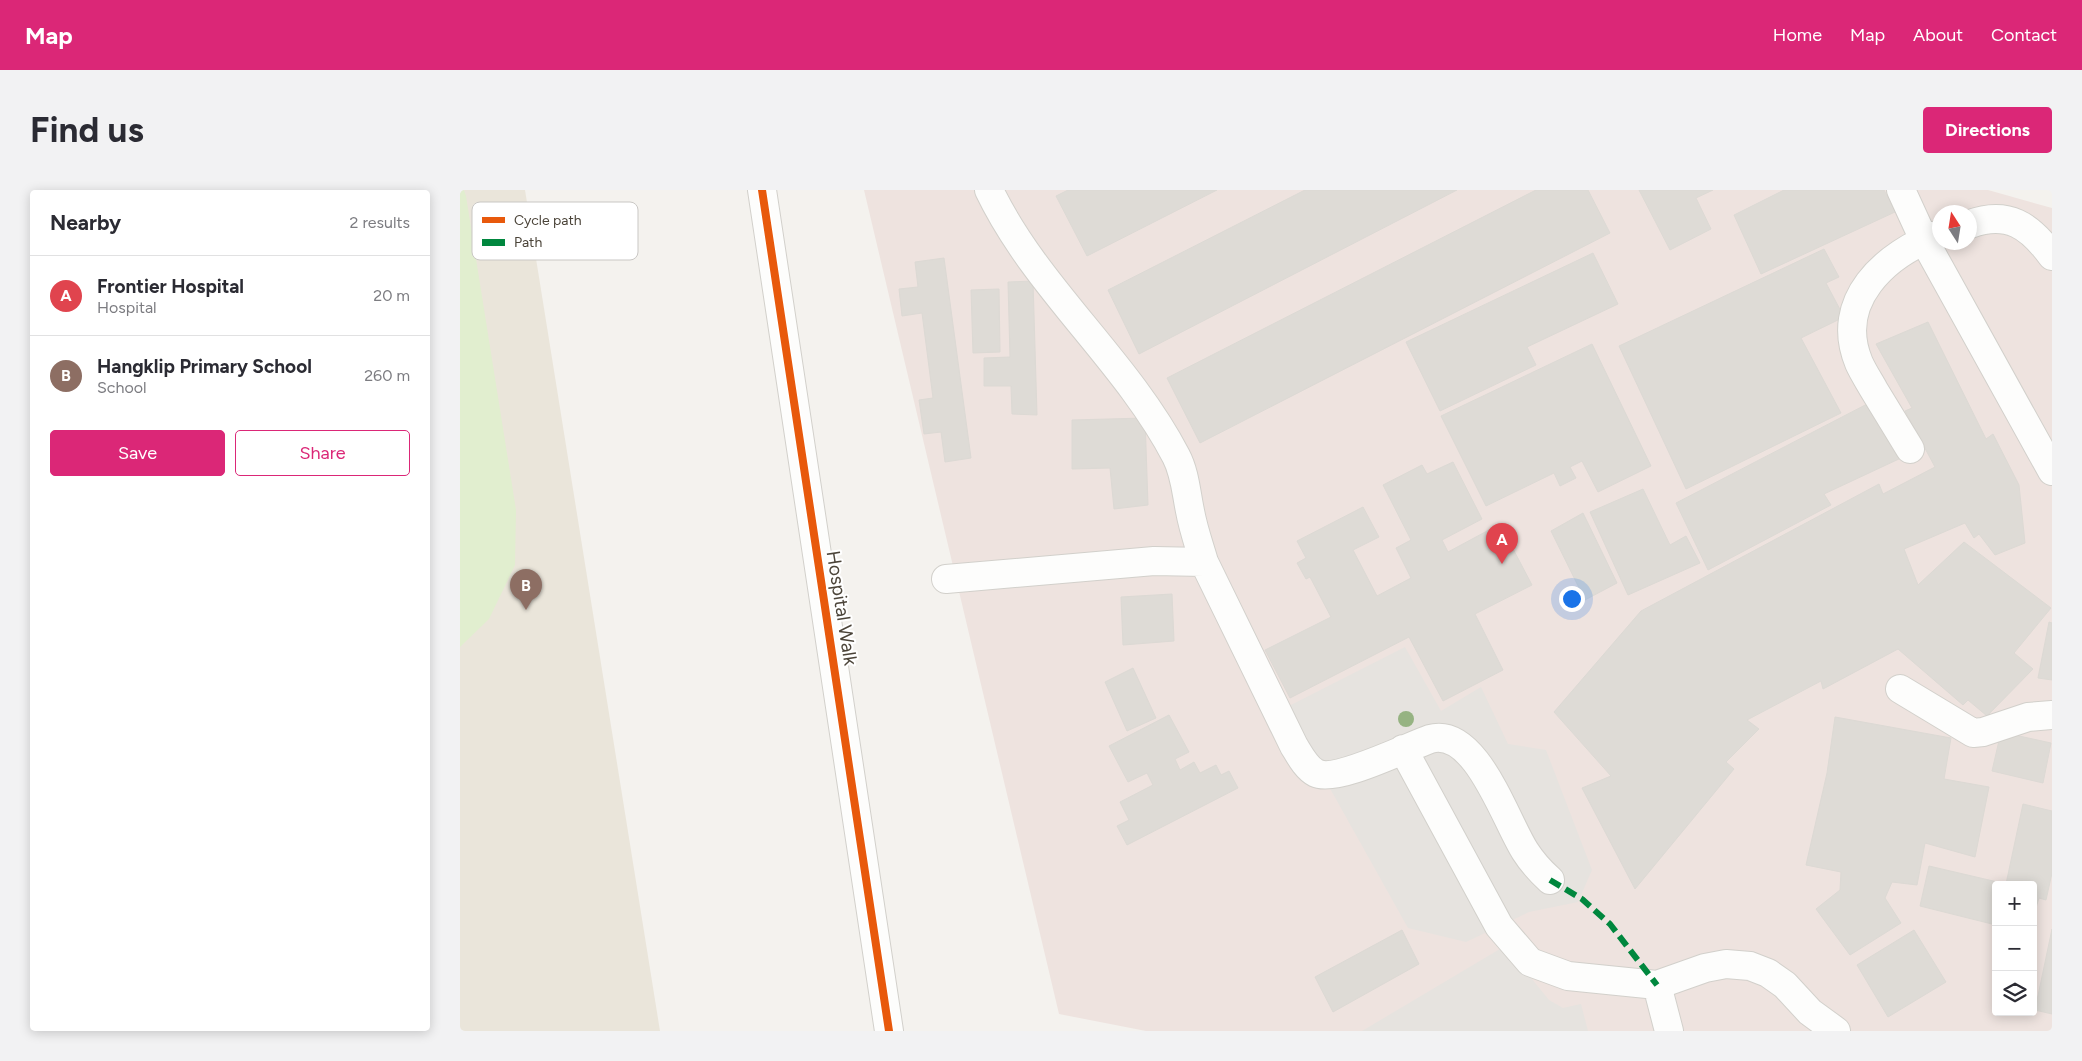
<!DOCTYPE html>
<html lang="en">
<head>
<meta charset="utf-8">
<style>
  body { margin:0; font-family:Figtree,sans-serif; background:#f2f2f3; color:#2b2b33 }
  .controls { position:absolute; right:15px; bottom:15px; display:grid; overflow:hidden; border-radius:5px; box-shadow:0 2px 12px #0003 }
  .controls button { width:45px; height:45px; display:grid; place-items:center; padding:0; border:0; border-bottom:1px solid #e1e1e2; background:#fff; color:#2b2b33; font:25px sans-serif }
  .compass { position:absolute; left:1472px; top:15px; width:45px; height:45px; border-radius:50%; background:#fff; box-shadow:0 2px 12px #0003; rotate:348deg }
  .you { position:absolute; left:1111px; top:408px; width:18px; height:18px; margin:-12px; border:4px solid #fff; border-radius:50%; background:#1a73e8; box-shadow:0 0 0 8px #1a73e833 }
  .badge { display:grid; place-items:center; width:32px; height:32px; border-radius:50%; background:#db2777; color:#fff; font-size:16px; font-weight:700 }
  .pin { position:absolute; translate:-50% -41px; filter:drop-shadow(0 1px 2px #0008) }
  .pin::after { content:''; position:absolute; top:26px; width:18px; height:15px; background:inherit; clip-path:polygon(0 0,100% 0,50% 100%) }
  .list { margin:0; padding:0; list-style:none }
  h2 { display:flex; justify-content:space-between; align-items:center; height:65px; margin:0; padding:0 20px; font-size:21px }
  h2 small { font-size:16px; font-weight:400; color:#7c7c81 }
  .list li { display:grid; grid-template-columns:32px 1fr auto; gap:15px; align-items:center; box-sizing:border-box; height:80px; padding:0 20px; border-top:1px solid #e1e1e2 }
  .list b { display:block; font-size:19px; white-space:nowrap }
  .list p { margin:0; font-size:16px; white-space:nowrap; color:#7c7c81 }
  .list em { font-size:16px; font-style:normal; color:#7c7c81 }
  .actions { display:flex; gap:10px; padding:15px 20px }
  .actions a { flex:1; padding:11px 0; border:1px solid #db2777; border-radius:5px; text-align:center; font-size:18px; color:#db2777 }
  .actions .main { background:#db2777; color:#fff }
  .icon { flex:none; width:28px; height:28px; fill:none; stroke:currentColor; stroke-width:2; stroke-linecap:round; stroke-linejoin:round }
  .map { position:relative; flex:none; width:1592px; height:841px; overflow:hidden; border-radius:5px }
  header { display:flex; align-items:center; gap:30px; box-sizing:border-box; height:70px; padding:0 25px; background:#db2777; color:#fff }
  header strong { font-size:24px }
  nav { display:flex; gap:28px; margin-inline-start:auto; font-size:18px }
  .intro { display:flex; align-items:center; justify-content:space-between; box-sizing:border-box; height:120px; padding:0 30px }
  h1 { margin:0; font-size:35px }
  .button { padding:12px 22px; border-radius:5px; background:#db2777; color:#fff; font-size:18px; font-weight:700 }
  main { display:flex; gap:30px; padding:0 30px }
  aside { flex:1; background:#fff; border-radius:5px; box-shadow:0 2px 12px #0003 }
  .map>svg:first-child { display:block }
  .education { fill:#eae5da }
  .medical { fill:#eee3df; fill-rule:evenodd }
  .green { fill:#e1eecf }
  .parking { fill:#e6e3df }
  .building { fill:#dedbd6; stroke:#dcd9d4 }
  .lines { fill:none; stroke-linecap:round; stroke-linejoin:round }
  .minor-casing { stroke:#d2d0cb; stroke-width:30 }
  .minor { stroke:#fdfdfc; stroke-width:28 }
  .quiet { stroke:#00873e; stroke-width:6; stroke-dasharray:12 6; stroke-linecap:butt }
  .cycleway-casing { stroke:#fff; stroke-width:11 }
  .cycleway { stroke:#e8590c; stroke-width:8 }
  .tree { fill:#96b382 }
  .labels { text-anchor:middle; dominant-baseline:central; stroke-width:4; stroke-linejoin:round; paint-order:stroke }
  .street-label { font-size:19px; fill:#4b4439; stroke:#fff }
  .key { fill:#fff; stroke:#c9c7c4; stroke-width:1 }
  .key-label { font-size:14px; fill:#4b4439 }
</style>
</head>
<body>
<header>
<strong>Map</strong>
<nav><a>Home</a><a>Map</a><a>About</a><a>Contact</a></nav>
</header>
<div class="intro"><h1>Find us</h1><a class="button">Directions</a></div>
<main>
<aside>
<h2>Nearby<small>2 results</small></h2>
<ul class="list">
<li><span class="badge" style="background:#e0444e">A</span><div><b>Frontier Hospital</b><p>Hospital</p></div><em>20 m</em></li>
<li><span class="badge" style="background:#8d6e63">B</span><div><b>Hangklip Primary School</b><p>School</p></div><em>260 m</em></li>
</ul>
<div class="actions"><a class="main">Save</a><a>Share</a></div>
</aside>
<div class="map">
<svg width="1592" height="841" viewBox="0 0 1592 841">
  <rect width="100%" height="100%" fill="#f4f2ee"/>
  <!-- education -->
  <path class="education" d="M0 0H65L200 841H0Z"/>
  <!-- medical -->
  <path class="medical" d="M404 0H1528L1592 18V841H686L599 824ZM1480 22H1510V52H1480ZM1536 695H1573V822H1536Z"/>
  <!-- green -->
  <path class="green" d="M0 0H4L6 6 56 320 55 375 29 429 0 457Z"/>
  <!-- parking -->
  <path class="parking" d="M945 457 981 521 1021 497 1048 554 1086 560 1132 680 1118 712 1069 722 1006 752 948 738 825 518Z
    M1045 756 1089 810 1103 818 1121 814 1128 841H902Z"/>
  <!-- building -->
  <path class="building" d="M608 0H757L627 66 596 6Z
    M845 0H997L679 164 648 100Z
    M1076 0H1128L1150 43 740 253 707 188Z
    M1179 0H1253L1236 8 1251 39 1210 60Z
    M1324 0H1424L1435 22 1301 84 1274 25Z
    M1364 59 1379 87 1366 93 1384 127 1341 148 1381 223 1226 299 1159 156Z
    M1133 63 1158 114 1067 157 1076 175 980 221 946 152Z
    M484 68 511 268 485 272 481 242 464 244 459 210 473 208 462 123 442 126 439 99 458 97 455 72Z
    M573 91 577 225 552 224 551 196H524V168L550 167 548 92Z
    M539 99 540 162 513 163 511 100Z
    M1468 132 1526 249 1533 244 1559 295 1565 353 1535 365 1519 344 1514 348 1505 333 1444 359 1458 395 1504 352 1591 418 1554 463 1573 479 1527 526 1508 510 1503 515 1438 459 1363 499 1361 491 1287 530 1299 539 1266 572 1274 579 1175 699 1122 598 1151 586 1094 522 1181 421 1419 294 1423 304 1475 277 1445 221 1452 218 1416 154Z
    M1132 154 1191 276 1138 302 1122 271 1110 277 1116 288 1100 296 1094 283 1026 316 981 226Z
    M1411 212 1441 268 1364 304 1371 315 1248 380 1216 313Z
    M685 228 688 315 654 319 650 278 612 279V230Z
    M993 272 1022 329 982 350 988 362 1040 334 1072 395 1015 424 1043 480 983 511 949 447 830 508 805 460 871 427 850 387 846 389 837 373 846 368 837 351 903 317 919 347 893 360 917 406 951 388 936 358 951 350 923 295 962 275 967 284Z
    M1183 299 1210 355 1226 346 1240 373 1168 405 1130 322Z
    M1123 323 1157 393 1125 410 1091 341Z
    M712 404 714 451 663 455 661 407Z
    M1589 432 1592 433V490L1578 488Z
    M673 478 696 528 667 541 645 492Z
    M709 525 729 562 715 569 720 580 734 572 740 583 756 575 761 585 769 581 778 598 667 655 657 636 669 630 660 612 693 595 687 583 668 592 649 556Z
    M1375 527 1491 548 1484 589 1529 597 1515 667 1465 653 1457 695 1432 692 1425 708 1441 733 1390 765 1356 719 1380 700 1381 682 1346 675 1367 583Z
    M1541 542 1591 553 1583 593 1532 581Z
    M1563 614 1592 621V683L1586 710 1579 708 1573 727V695H1536V735L1460 716 1469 676 1546 694Z
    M1592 739V824L1575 820Z
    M942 740 959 774 873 822 855 787Z
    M1454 740 1486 792 1428 827 1397 775Z"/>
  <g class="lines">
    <!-- minor casing -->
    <g class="minor-casing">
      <path id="minor" d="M302 0 429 841
        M529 0C576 98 666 170 716 266 725 283 726 302 730 321 733 338 739 355 744 372
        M1441 0 1464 50 1592 281
        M1510 34C1548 20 1570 36 1592 66
        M1450 259C1438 239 1426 220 1414 200 1409 191 1403 182 1399 173 1373 111 1425 64 1480 44
        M486 389 694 371 744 372 834 556C839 564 846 578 856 583 876 593 947 557 970 549 1016 536 1045 630 1065 661 1072 672 1080 681 1090 690
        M1440 499 1513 543 1523 542 1568 527 1592 525
        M943 559 1039 736 1070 772 1108 786 1197 795 1245 778 1266 774 1290 776 1308 783 1325 795 1350 822 1376 841
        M1197 795 1209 841"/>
    </g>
    <!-- minor -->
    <use href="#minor" class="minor"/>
    <!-- quiet -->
    <path class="quiet" d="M1090 690 1122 709 1150 734 1197 795"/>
    <!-- cycleway casing -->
    <g class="cycleway-casing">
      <path id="cycleway" d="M302 0 429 841"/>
    </g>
    <!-- cycleway -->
    <use href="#cycleway" class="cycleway"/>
  </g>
  <!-- trees -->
  <circle class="tree" cx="946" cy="529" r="8"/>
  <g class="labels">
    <!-- street labels -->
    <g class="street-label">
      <text transform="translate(382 418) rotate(81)">Hospital Walk</text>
    </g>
  </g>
  <!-- legend -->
  <rect x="12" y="12" width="166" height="58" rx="8" class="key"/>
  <rect x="22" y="27" width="23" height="6" fill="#e8590c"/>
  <rect x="22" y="49" width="23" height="7" fill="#00873e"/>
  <g class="key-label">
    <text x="54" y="35">Cycle path</text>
    <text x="54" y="57">Path</text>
  </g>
</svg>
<div class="controls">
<button>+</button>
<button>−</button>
<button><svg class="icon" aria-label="layers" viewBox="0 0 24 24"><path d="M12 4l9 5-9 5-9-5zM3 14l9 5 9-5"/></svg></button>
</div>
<svg class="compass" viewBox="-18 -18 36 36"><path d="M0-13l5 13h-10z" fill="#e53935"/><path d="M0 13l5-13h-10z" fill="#7c7c81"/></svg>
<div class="you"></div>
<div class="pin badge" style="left:1042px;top:374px;background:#e0444e">A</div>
<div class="pin badge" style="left:66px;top:420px;background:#8d6e63">B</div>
</div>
</main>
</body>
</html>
